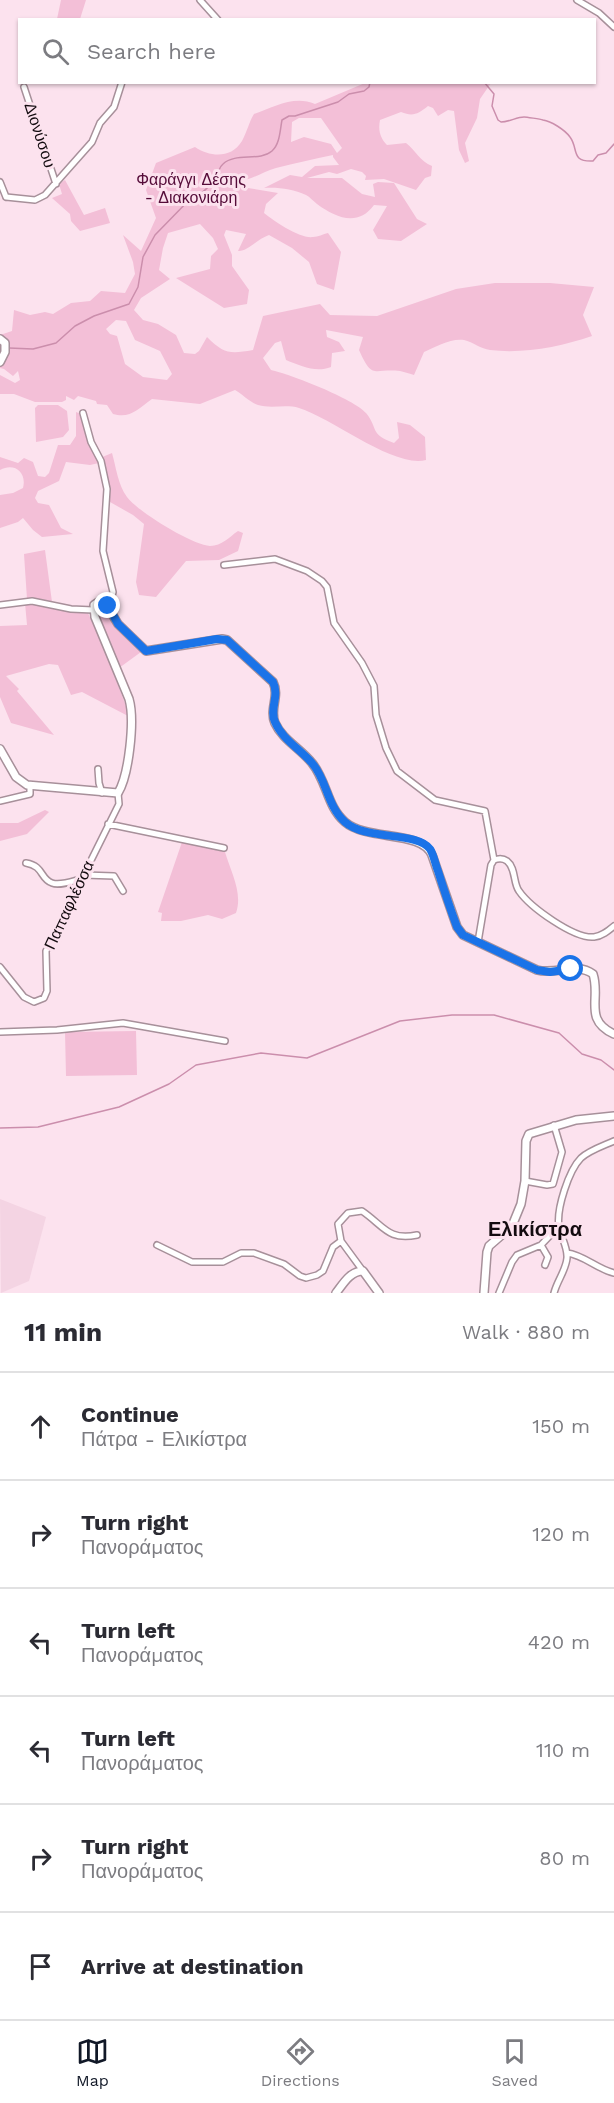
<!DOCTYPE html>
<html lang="en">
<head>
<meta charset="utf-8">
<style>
  body { margin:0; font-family:"Work Sans",sans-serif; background:#f2f2f3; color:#2b2b33 }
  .stop { position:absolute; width:18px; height:18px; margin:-14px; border:4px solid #1a73e8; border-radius:50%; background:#fff }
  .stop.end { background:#1a73e8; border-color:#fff; box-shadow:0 2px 6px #0008 }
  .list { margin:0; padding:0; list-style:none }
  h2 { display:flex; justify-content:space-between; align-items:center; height:78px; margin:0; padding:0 24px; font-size:26px }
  h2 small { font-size:20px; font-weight:400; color:#7c7c81 }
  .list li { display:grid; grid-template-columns:39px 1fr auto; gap:18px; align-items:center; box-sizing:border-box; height:108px; padding:0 24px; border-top:2px solid #e1e1e2 }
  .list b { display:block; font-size:22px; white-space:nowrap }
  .list p { margin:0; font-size:20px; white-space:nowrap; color:#7c7c81 }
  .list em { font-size:20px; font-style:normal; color:#7c7c81 }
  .icon { flex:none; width:33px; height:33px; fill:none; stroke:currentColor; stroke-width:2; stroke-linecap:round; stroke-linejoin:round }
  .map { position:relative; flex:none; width:614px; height:1293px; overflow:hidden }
  .search { position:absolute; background:#fff; box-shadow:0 2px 4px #0004; left:18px; right:18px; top:18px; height:66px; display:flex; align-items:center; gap:15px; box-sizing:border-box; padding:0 21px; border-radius:0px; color:#7c7c81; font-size:22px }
  .sheet { height:726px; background:#fff }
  nav { display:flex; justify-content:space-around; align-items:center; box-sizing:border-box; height:84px; border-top:2px solid #e1e1e2; background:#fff; font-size:16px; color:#7c7c81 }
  nav a { display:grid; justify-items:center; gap:3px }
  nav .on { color:#111827 }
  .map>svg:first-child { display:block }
  .built { fill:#f4d4e3 }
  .green { fill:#f3bfd7; fill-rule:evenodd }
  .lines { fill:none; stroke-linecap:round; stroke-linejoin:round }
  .stream { stroke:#cb8eac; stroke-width:1.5 }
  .minor-casing { stroke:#a7909a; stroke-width:8 }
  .major-casing { stroke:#a7909a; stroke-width:10 }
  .minor { stroke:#fff; stroke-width:5 }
  .major { stroke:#fff; stroke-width:7 }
  .route { stroke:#1a73e8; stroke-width:8 }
  .labels { text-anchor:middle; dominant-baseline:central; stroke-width:6; stroke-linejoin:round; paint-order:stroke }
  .street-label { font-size:16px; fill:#130b0f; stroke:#fce2ee }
  .park-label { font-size:16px; fill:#550c39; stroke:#fce2ee }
  .quarter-label { font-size:20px; font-weight:bold; fill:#130b0f; stroke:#fce2ee }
</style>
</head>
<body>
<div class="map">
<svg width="614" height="1293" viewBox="0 0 614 1293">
  <rect width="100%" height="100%" fill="#fce2ee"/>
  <!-- built -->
  <path class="built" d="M0 1199 46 1217 29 1281 1 1293Z"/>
  <!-- green -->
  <path class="green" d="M61 0H86L80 19H57Z
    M365 83H491L480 99 477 118 465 143 469 161 465 163 459 150 454 111 448 110 438 116 433 108 428 106C418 114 413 117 401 112L380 120C378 130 380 138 387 145L406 143C416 151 420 161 432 166L431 176 425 178 416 190 384 179 365 180 366 176 362 172 351 169 337 174 329 172 307 178H342L362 194 375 197 373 184 378 182 394 183 417 219 427 224 401 241 378 239 373 230 387 206 374 205C358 227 336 218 317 204 313 201 310 197 306 195 293 189 278 187 264 188L290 175 302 177 315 166 339 165 333 157V155C314 159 295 163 276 168 261 172 252 181 235 181L248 188 278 193 266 204 264 213C274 221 300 239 313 237 318 237 323 234 328 233L341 252 334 290 317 284 309 262 292 248 269 235C257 239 247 252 238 251L246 234 226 230 224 235 232 255V266L249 290 247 304 224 308 176 278 210 269 211 256 218 249 213 238 200 224 168 233 163 248 159 270 170 279 141 298 134 310 143 320 158 324 176 335 184 353 195 354 199 351 207 337C224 354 230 354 253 350L263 316 320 304 330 315 377 316 456 289 495 283H550L594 287 583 315 592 336C560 347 523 354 490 350 481 349 473 342 464 340 451 338 435 347 424 352L414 375C410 374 405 372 400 371 373 368 373 381 359 350L363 337 326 330 327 337 339 342 345 351 332 353 331 367C316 373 301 366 286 360L281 341 275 343 263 358 271 370C290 374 354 399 366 413 379 429 369 434 394 443L399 438 397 422 410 425 425 437 426 460C393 468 334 419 299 408 286 404 271 409 258 405 251 403 242 394 235 390L200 404 152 399C138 409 130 419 113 414L107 405 97 404 96 401 78 396 74 400 66 396V400L62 402H35L14 394H0V375L15 383 20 380 18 371 13 376 4 369 0 368V335L12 331 14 310 30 315 45 312 53 314 71 303 90 301 101 291 125 293 135 274 133 262 123 235 141 251 156 218 146 190 156 163 195 147C210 157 231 159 242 141 247 132 249 122 254 114 274 107 294 95 315 104ZM299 118H321L342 148 337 153 331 144 304 137 291 142 292 122ZM116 320 126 321 135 340 160 351 172 374 167 380 143 377 125 364 117 336 110 334 106 329Z
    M65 180 84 215 105 208 110 223 80 231 71 221 70 214 52 198 62 194 59 184Z
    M38 405H58L67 411 69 430 63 437 36 442 35 408Z
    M76 412 81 414 89 443 99 463 90 465 66 462 59 481 38 491 35 498 38 503 49 505 61 528 73 534 42 537 33 530 23 518 18 522 0 528V495L13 493 23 488C27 473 15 462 0 470V457L18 463 24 458 33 462 38 476 45 477 49 473 58 445H70L76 436Z
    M112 453C116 467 118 485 127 497 137 511 192 545 210 546 222 546 229 537 238 531L243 533 238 551 219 560 186 561 156 597 139 595 136 582 144 524 133 515 110 502 100 458Z
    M45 550 52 602 27 599 24 554Z
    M25 603 88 613 105 651 126 706 128 716 82 692 71 695 58 665 49 664 6 676 19 689 17 691 54 735 11 723 0 697V626L27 625Z
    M102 603 120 628 141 652 119 668 95 607Z
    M45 810 49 812 27 834 0 841V823H18Z
    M182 842 225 852C231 872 243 893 236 913L222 919 208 915 181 921H161L162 913 158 912Z
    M136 1031 137 1075 66 1076 65 1032Z"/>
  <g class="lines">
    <!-- stream -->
    <path class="stream" d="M484 82 494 94 492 106 498 120 501 122C509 122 517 117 524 117 526 117 540 119 543 120 551 121 565 130 570 137 579 149 570 162 593 161L598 155 606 153 614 144
      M9 348 33 349 56 343 75 326 94 316 129 304 138 287 143 257 155 235 192 197C203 195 210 186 216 176 219 172 219 167 223 164 236 152 259 162 272 151 280 144 280 130 282 120L289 116H295L338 102 349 94 364 91 369 87 370 82
      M0 1128 38 1127 119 1107 169 1084 196 1065 261 1053 307 1058 400 1021 452 1015H494L559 1033 582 1054 601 1060 614 1070"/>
    <!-- minor casing -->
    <g class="minor-casing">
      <path id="minor" d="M200 0 218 20
        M577 0 599 13 614 27
        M24 87 56 184
        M0 182 6 197
        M6 197 35 200 45 195 92 142 100 123 114 107 122 82
        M83 413 91 442 101 461 107 489 103 551 113 592 109 608
        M224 565 275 559 307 571 322 581 327 587 334 623 362 663 374 686 376 715 386 748 397 771 435 800 485 811 494 860
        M0 605 32 601 71 609 93 610
        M98 769 99 783 102 793
        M0 801 30 794V785
        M108 824 224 848
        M26 863C44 866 40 879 52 883 60 886 73 881 81 879
        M84 875 114 876 123 891
        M478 942 491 865 494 860C499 858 503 858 507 861 516 868 513 883 519 891 530 907 574 939 594 937 602 936 608 931 614 926
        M0 967 24 997 34 1002 44 998 47 991 46 951 119 804 118 793
        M0 1032 57 1030 123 1023 225 1041
        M525 1181 547 1185 553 1184 562 1152 554 1125
        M157 1245 192 1262H223L241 1253H254L284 1264 300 1276 306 1278 317 1275 323 1271 333 1247 341 1241
        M541 1245 548 1257 545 1265
        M567 1253C584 1255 597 1269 614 1273
        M363 1271 341 1241 338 1224 348 1213 362 1211C384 1226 388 1241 417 1235
        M499 1293 512 1262 517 1255 541 1245 559 1226
        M554 1293C557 1281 566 1270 567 1258 568 1248 561 1237 559 1227 556 1209 569 1170 581 1158 590 1150 603 1146 614 1141"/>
    </g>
    <!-- major casing -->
    <g class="major-casing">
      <path id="major" d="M0 339 5 343V352L0 362
        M0 749 16 777 27 785 118 793C129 775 135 720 129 699L95 617 94 605 100 601 106 604 118 624 146 651 222 639 227 640 273 682C280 696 269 709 275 723 282 739 301 749 312 763 327 781 327 807 345 822 367 841 422 830 432 855L457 927 463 935 537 970C556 975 576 962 593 974 601 998 583 1020 614 1034
        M336 1293C343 1284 350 1271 363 1271L379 1293
        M484 1293 487 1252 489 1246 512 1226 521 1204 525 1181 526 1141 529 1134 576 1120 614 1116"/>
    </g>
    <!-- minor -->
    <use href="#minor" class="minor"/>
    <!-- major -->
    <use href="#major" class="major"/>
  </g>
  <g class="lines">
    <!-- route -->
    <path class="route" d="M108 606 118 624 146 651 217 639 227 640 273 682C280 696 269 709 275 722 282 739 300 749 312 763 327 780 327 806 345 822 366 841 417 831 430 849 434 855 435 864 438 871 444 890 450 908 457 927L463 935 537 970 550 972 571 969"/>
  </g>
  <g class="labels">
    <!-- street labels -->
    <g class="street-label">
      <text transform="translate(40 135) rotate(72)">Διονύσου</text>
      <text transform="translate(69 905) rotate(-65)">Παπαφλέσσα</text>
    </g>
    <!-- park labels -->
    <g class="park-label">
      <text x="191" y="179">Φαράγγι Δέσης<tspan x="191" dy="18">- Διακονιάρη</tspan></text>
    </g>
    <!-- quarter labels -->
    <g class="quarter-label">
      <text x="535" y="1229">Ελικίστρα</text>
    </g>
  </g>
</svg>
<div class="stop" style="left:571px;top:969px"></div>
<div class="stop end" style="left:108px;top:606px"></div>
<div class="search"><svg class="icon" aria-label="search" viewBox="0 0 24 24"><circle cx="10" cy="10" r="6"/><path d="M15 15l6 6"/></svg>Search here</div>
</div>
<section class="sheet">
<h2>11 min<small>Walk · 880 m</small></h2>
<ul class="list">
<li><svg class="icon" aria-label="ahead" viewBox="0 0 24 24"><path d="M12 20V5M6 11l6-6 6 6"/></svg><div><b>Continue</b><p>Πάτρα - Ελικίστρα</p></div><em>150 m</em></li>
<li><svg class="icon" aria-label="right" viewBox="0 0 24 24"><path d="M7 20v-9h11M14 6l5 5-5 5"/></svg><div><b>Turn right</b><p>Πανοράματος</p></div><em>120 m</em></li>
<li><svg class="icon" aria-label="left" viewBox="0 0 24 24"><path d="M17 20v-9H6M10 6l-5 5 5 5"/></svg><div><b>Turn left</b><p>Πανοράματος</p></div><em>420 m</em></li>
<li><svg class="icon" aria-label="left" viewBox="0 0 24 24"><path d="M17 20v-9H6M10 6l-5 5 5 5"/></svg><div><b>Turn left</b><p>Πανοράματος</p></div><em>110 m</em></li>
<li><svg class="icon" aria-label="right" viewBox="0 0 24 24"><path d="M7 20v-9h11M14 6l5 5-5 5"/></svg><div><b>Turn right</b><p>Πανοράματος</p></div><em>80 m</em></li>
<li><svg class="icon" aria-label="arrive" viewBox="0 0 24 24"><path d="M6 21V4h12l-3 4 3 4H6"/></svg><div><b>Arrive at destination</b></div></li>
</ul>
</section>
<nav>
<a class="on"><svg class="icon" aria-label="map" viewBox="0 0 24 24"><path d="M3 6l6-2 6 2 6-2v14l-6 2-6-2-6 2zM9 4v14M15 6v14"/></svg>Map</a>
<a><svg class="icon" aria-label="directions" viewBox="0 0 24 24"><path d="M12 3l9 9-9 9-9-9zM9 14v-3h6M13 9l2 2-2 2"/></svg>Directions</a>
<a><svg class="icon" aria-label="saved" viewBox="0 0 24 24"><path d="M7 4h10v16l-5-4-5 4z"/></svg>Saved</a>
</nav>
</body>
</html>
